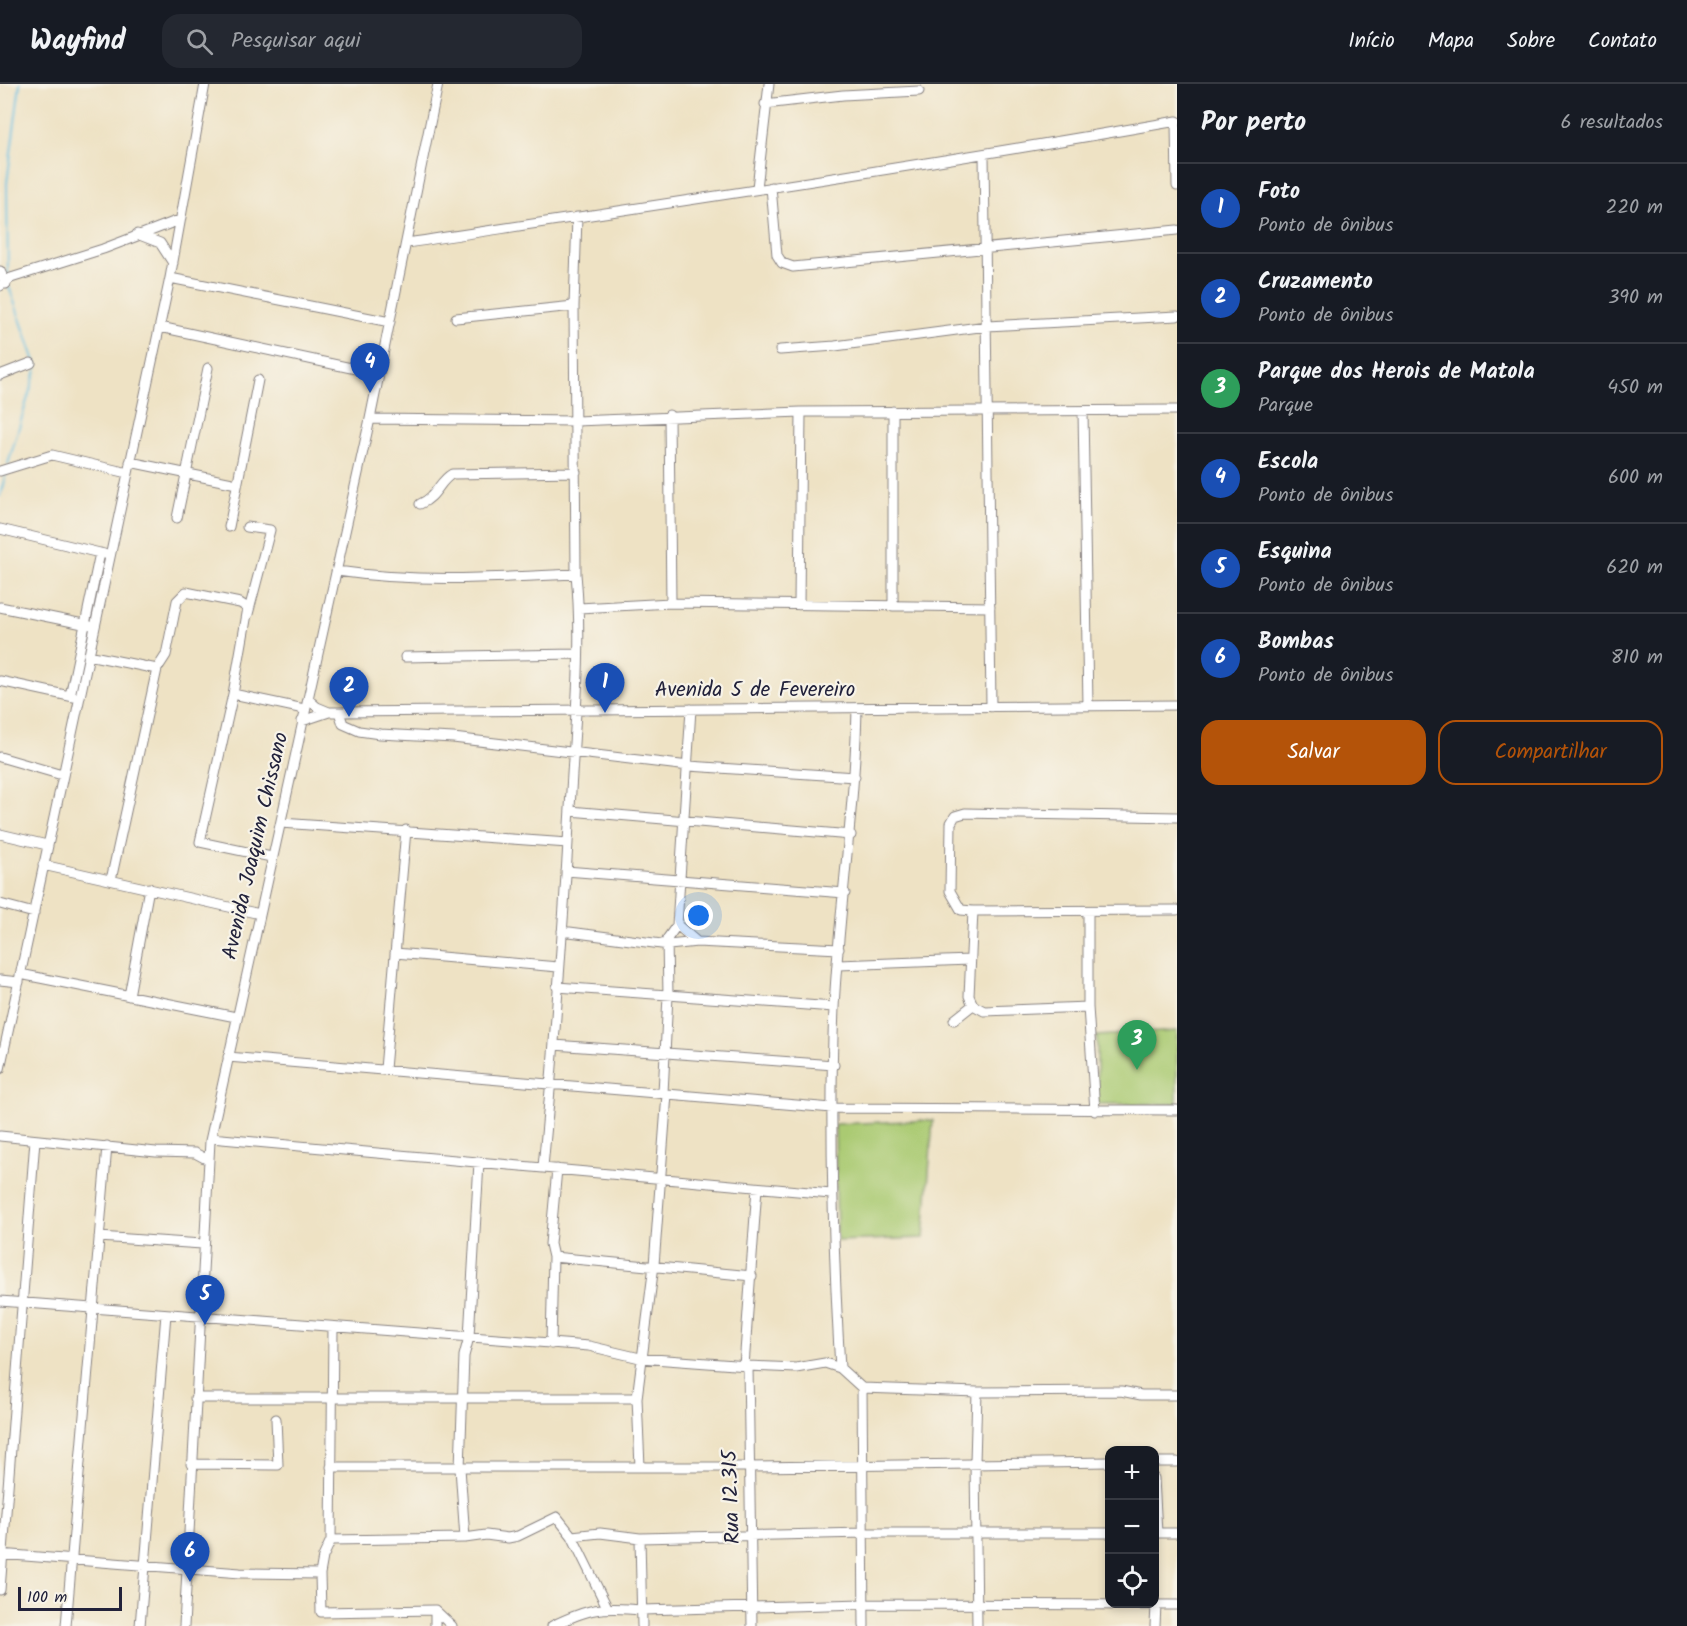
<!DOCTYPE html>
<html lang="pt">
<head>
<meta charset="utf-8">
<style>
  body { margin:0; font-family:Kalam,sans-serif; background:#242831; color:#f1f3f6 }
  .controls { position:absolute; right:18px; bottom:18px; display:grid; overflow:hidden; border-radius:12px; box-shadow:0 3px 9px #0003 }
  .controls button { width:54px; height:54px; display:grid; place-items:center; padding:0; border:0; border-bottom:2px solid #363941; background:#171b24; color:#f1f3f6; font:30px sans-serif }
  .scale { position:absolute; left:18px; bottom:15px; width:104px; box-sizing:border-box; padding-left:6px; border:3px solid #22223b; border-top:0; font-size:16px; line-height:21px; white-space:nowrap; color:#22223b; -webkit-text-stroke:4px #f7f3e8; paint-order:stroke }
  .you { position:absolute; left:699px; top:832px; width:21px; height:21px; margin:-15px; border:4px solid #fff; border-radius:50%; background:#1a73e8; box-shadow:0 0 0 9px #1a73e833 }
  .badge { display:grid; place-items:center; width:39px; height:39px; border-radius:50%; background:#b45309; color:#fff; font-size:20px; font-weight:700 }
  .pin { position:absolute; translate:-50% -50px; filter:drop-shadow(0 2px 3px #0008) }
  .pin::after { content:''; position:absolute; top:32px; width:21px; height:18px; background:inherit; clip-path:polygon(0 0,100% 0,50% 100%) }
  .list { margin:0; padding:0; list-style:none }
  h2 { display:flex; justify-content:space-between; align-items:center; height:78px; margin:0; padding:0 24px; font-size:26px }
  h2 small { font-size:20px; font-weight:400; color:#9ea1a6 }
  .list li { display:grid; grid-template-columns:39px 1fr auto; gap:18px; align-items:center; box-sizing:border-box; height:90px; padding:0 24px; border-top:2px solid #363941 }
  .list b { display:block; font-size:22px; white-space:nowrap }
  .list p { margin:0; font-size:20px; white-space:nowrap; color:#9ea1a6 }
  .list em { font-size:20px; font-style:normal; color:#9ea1a6 }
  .actions { display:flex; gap:12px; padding:18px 24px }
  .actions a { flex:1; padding:14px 0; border:2px solid #b45309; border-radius:18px; text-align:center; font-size:21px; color:#b45309 }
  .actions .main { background:#b45309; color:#fff }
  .icon { flex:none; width:33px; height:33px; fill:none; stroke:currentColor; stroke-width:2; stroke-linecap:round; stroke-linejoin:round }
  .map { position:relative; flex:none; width:1177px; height:1542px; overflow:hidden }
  header { display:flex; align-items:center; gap:36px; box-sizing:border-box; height:84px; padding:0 30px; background:#171b24; border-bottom:2px solid #363941 }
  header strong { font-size:28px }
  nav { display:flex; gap:33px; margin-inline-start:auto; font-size:21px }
  .search { width:420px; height:54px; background:#242831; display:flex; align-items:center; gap:15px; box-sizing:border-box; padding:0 21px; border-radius:18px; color:#9ea1a6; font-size:22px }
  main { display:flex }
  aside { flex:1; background:#171b24 }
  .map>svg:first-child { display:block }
  .green { fill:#aaca72; stroke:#667656; stroke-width:1.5 }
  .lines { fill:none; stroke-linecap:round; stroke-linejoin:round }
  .stream { stroke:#63bee1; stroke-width:2 }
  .minor-casing { stroke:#888280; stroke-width:11 }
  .minor { stroke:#fff; stroke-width:9 }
  .labels { text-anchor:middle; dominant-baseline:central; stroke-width:4.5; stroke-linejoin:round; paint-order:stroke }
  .street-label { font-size:21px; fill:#22223b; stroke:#f7f3e8 }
</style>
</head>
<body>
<header>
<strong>Wayfind</strong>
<div class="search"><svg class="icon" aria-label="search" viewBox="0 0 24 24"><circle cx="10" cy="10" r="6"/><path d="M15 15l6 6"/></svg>Pesquisar aqui</div>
<nav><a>Início</a><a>Mapa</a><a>Sobre</a><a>Contato</a></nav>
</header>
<main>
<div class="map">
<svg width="1177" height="1542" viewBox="0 0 1177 1542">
  <rect width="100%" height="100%" fill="#f7f3e8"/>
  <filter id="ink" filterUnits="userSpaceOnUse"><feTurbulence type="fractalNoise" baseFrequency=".0167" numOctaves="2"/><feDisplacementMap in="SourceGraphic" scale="12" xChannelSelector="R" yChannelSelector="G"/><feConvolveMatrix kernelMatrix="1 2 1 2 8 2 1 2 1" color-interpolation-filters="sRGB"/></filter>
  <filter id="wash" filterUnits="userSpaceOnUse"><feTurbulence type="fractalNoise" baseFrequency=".008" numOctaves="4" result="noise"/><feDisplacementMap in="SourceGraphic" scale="24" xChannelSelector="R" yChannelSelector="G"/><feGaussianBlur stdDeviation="1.35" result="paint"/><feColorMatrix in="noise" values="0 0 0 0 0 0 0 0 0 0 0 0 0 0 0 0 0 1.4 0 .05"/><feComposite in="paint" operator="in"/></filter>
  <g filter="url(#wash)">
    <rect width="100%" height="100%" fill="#eee2c4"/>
    <!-- green -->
    <path class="green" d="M1177 947V1020H1097V952Z
      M933 1036 924 1154 837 1157 835 1040Z"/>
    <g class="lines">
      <!-- stream -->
      <path class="stream" d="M8 191 7 99 20 0
        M8 380 37 283 9 203
        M0 412 6 389"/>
    </g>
  </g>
  <g filter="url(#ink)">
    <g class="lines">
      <!-- minor casing -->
      <g class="minor-casing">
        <path id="minor" d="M765 20 843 11 919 7
          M1176 38 1177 102
          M984 70 991 623
          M771 103 777 171 782 179 793 183 1177 146
          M757 104 769 0
          M137 150 160 159 173 179
          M407 159C664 120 921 82 1177 37
          M0 187 6 200
          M170 194 390 238
          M0 202 11 194 103 165 179 136
          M456 234 574 222
          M160 243 379 290
          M780 266 835 262 987 242 1177 232
          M0 291 31 279
          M1083 327 1088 622
          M669 331 671 519
          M370 335 576 337 801 328 1177 326
          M130 378 237 400
          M0 387 52 371 128 389
          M420 420C437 413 439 397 452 390L576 388
          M177 434 208 284
          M229 443 258 296
          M247 443 270 446 248 530
          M0 445 104 470
          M337 487C418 499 494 494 576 490
          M799 521 801 328
          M893 522V327
          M0 523 88 541
          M579 524 671 519 990 523
          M88 571 157 585
          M405 573 578 570
          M0 597 74 613
          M233 610 304 625
          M70 612 100 469
          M308 615 317 623 329 628
          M691 625 677 841 697 858
          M339 628 343 640 359 647 380 650 453 654 689 682 855 693
          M302 637 329 628H339L1177 621
          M0 673 62 691
          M570 727 851 751
          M1177 733 965 729 955 732 951 739 950 807 961 826 973 827 1177 826
          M281 739 568 759
          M0 750 47 761
          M43 781 260 830
          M566 787 845 809
          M111 796 157 585 166 571 177 517 186 508 240 519 248 524 233 610 200 758 271 773
          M0 820 34 829
          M973 827 969 912 973 921 984 927 1088 923
          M1088 828V923L1095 1027
          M562 847 669 861 697 858 839 865
          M395 869 558 883
          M839 881 970 876
          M20 890 236 933
          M0 896 19 898
          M557 903 834 923
          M129 912 149 804
          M954 936 973 921
          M554 961 834 981
          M228 973 832 1024 1177 1026
          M0 985 170 194 205 0
          M385 985 406 746
          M663 1009 668 912 667 855 677 841
          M0 1052 156 1068 195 1069 208 1076
          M211 1054 831 1110
          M543 1083C555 958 564 833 571 707 575 635 583 562 576 490L574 222 577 133
          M99 1153 202 1160
          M553 1173 752 1192
          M0 1217 589 1262 640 1274 748 1282 796 1284 825 1279 840 1284 862 1304 977 1308 1121 1307 1141 1311H1177
          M551 1260 553 1173 550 1160 557 1085
          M744 1282 757 1104
          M748 1282 752 1542
          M840 1284C833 1164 829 1044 834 924 839 824 855 724 857 624
          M862 1304 864 1542
          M977 1308 975 1378 977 1542
          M195 1314H637
          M1154 1378H1177
          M191 1380 278 1381 276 1335
          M331 1383H748L1110 1378
          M640 1383 637 1314 654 1181 667 1010
          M1154 1394 1157 1449
          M1154 1449H1177
          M572 1452 607 1523
          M465 1454 460 1384 464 1272 469 1253 479 1078
          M640 1454 642 1542
          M331 1456 465 1454 486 1451 508 1454 518 1452 557 1433 572 1452 600 1449 640 1454 864 1449H1110
          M0 1470 240 1489 320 1490 323 1473 331 1456 333 1244
          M320 1490 321 1528 435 1526 452 1542
          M0 1506 35 1056
          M435 1526V1542
          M66 1542 107 1062
          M140 1542 166 1230
          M184 1542 210 1057 370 335 438 0
          M552 1542C589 1524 602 1522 642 1526L863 1520 1177 1521
          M1155 1542 1156 1521"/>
      </g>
      <!-- minor -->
      <use href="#minor" class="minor"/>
    </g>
  </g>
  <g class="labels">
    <!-- street labels -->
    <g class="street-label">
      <text x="755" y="606">Avenida 5 de Fevereiro</text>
      <text transform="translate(256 762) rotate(-77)">Avenida Joaquim Chissano</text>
      <text transform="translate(732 1413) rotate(-92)">Rua 12.315</text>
    </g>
  </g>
</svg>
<div class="controls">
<button>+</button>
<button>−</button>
<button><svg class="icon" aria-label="locate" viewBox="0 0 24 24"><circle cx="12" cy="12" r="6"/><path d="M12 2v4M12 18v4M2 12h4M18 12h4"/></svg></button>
</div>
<div class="scale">100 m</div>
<div class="you"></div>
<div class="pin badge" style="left:605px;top:629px;background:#1a4fb4">1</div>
<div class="pin badge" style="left:349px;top:633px;background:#1a4fb4">2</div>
<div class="pin badge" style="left:1137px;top:986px;background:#2e9e5b">3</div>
<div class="pin badge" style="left:370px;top:309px;background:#1a4fb4">4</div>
<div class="pin badge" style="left:205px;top:1241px;background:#1a4fb4">5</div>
<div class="pin badge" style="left:190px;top:1498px;background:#1a4fb4">6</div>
</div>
<aside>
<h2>Por perto<small>6 resultados</small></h2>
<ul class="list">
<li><span class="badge" style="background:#1a4fb4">1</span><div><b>Foto</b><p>Ponto de ônibus</p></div><em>220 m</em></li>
<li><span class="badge" style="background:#1a4fb4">2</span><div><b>Cruzamento</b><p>Ponto de ônibus</p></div><em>390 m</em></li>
<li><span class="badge" style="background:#2e9e5b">3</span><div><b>Parque dos Herois de Matola</b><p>Parque</p></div><em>450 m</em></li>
<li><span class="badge" style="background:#1a4fb4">4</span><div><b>Escola</b><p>Ponto de ônibus</p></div><em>600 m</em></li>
<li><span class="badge" style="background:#1a4fb4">5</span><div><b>Esquina</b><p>Ponto de ônibus</p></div><em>620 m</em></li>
<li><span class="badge" style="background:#1a4fb4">6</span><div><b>Bombas</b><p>Ponto de ônibus</p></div><em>810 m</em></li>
</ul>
<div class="actions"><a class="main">Salvar</a><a>Compartilhar</a></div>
</aside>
</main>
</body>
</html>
